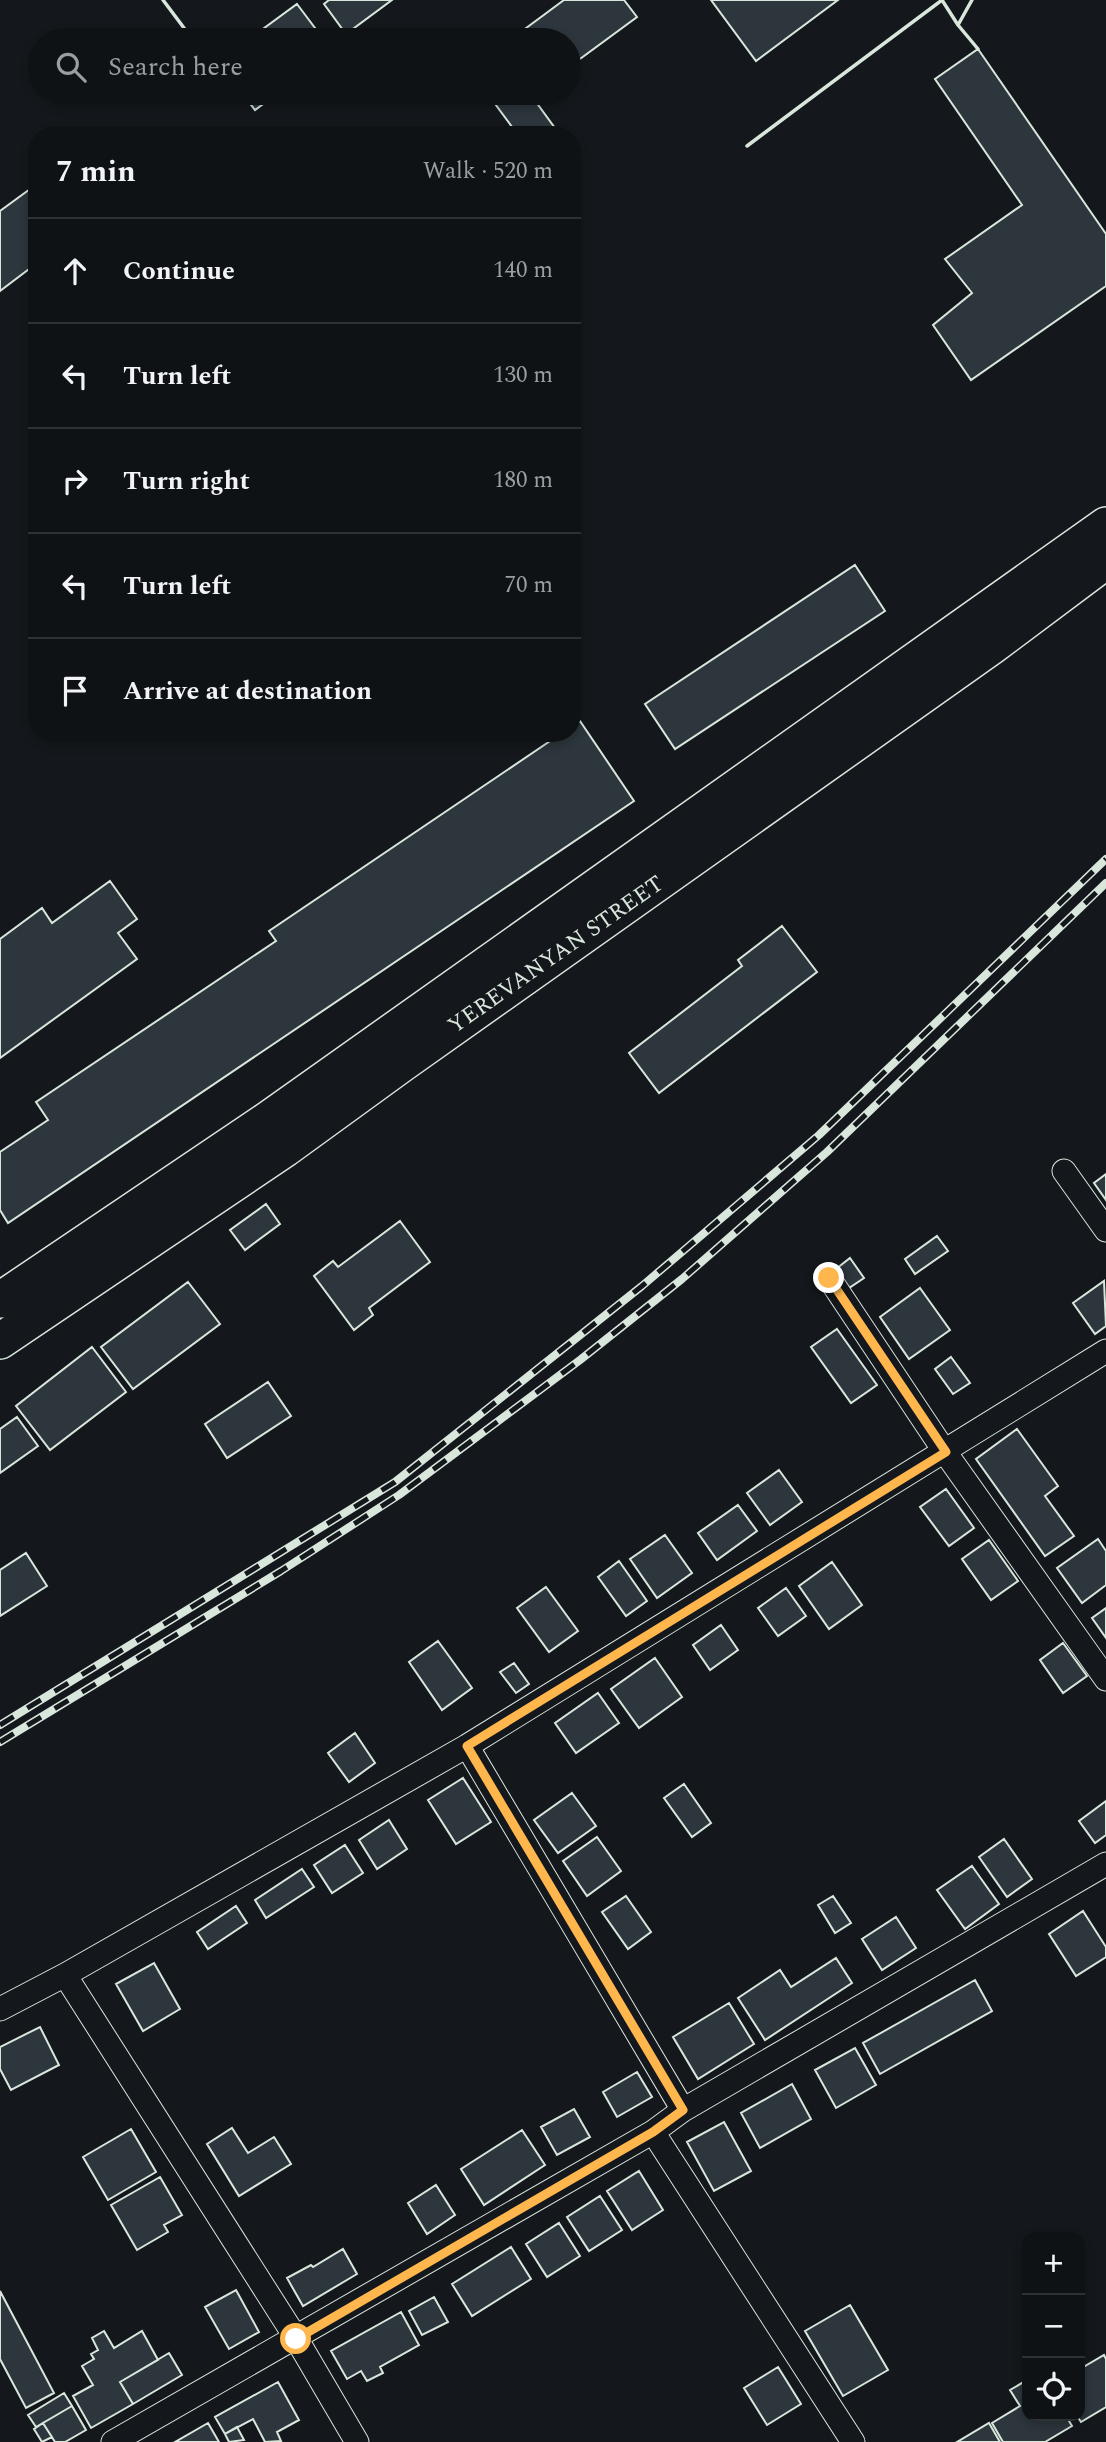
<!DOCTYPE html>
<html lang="en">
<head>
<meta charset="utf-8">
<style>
  body { margin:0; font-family:Spectral,serif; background:#181b1e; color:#f1f3f6 }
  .controls { position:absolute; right:21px; bottom:21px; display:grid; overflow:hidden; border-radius:14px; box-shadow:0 4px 10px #0003 }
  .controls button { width:63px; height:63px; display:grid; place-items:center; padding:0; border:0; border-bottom:2px solid #2f3234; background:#0f1215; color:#f1f3f6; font:35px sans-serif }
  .stop { position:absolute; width:21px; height:21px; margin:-16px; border:5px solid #ffb74d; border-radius:50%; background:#fff }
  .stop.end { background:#ffb74d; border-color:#fff; box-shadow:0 2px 7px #0008 }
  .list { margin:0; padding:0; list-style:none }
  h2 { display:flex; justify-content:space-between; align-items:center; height:91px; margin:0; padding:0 28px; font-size:30px }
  h2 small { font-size:23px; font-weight:400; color:#9b9ea0 }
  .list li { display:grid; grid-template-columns:46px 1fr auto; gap:21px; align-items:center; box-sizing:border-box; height:105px; padding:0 28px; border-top:2px solid #2f3234 }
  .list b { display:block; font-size:26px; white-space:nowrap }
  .list em { font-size:23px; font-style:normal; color:#9b9ea0 }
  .icon { flex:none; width:38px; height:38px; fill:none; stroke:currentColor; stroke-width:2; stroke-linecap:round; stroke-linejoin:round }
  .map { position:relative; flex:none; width:1106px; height:2442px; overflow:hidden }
  .search { position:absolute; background:#0f1215; box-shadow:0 4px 10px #0003; left:28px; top:28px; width:553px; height:77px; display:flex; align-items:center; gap:18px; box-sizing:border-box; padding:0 24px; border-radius:38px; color:#9b9ea0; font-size:26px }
  .panel { position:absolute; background:#0f1215; box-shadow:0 4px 10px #0003; left:28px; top:126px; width:553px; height:616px; border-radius:28px }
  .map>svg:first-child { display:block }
  .building { fill:#2c363c; stroke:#d8e6dc; stroke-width:2 }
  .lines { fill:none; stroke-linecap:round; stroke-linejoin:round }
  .minor-casing { stroke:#d8e6dc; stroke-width:25 }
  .highway-casing { stroke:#d8e6dc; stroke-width:38 }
  .minor { stroke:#14181c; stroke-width:23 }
  .highway { stroke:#14181c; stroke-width:35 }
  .rail-casing { stroke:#d8e6dc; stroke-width:8 }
  .rail { stroke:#14181c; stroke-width:5; stroke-dasharray:16; stroke-linecap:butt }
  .wall { stroke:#d8e6dc; stroke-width:3.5 }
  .route { stroke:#ffb74d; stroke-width:9 }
  .labels { text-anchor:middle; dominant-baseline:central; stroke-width:5; stroke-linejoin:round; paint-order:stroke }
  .street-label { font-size:23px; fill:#d8e6dc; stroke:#14181c }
</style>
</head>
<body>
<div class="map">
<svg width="1106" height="2442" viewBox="0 0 1106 2442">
  <rect width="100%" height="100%" fill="#14181c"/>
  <!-- building -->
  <path class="building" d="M329 0H392L346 34 324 4Z
    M564 0H624L637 17 569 67V40H510Z
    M711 0H838L756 61Z
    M297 4 324 40H248Z
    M978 49 1106 234V286L971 380 933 325 972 293 945 259 1022 205 935 79Z
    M242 93H278L255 110Z
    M487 93H534L531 95 560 135H518Z
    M37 184V263L0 291V211Z
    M855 565 885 611 675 749 645 704Z
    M580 721 634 801 8 1223 0 1210V1152L48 1120 36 1102 276 941 269 931 562 733H572V726Z
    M110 881 137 919 118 933 137 959 0 1058V939L42 908 52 923Z
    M782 926 817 972 659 1093 629 1053 742 966 738 960Z
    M1106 1174V1200L1094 1183Z
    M266 1204 280 1224 245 1250 230 1230Z
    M400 1221 430 1262 369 1308 373 1315 354 1330 314 1276 333 1261 338 1267Z
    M937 1236 948 1251 915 1274 905 1259Z
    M850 1258 864 1278 849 1288 836 1269Z
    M1104 1281 1106 1326 1095 1334 1073 1303Z
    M188 1282 220 1324 133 1389 101 1347Z
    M920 1288 950 1330 909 1359 880 1317Z
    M837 1329 877 1385 851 1403 811 1347Z
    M92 1347 126 1392 50 1450 16 1406Z
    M951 1357 970 1383 953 1394 935 1369Z
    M268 1382 291 1416 227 1458 205 1424Z
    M17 1417 38 1446 0 1473V1429Z
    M1017 1429 1058 1486 1045 1496 1074 1536 1045 1556 976 1459Z
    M779 1470 802 1502 770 1525 747 1493Z
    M946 1489 974 1528 949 1546 920 1507Z
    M738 1505 757 1531 717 1560 698 1533Z
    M665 1535 692 1573 657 1598 630 1559Z
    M1098 1539 1106 1551V1585L1082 1603 1057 1568Z
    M989 1540 1018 1581 991 1600 962 1559Z
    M26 1553 47 1586 0 1616V1570Z
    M619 1561 647 1601 626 1616 598 1577Z
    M832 1562 862 1605 829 1629 799 1586Z
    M546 1587 578 1631 549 1652 517 1608Z
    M786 1588 806 1616 778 1636 758 1608Z
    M1106 1608V1638L1092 1618Z
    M721 1625 738 1650 710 1670 693 1645Z
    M438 1641 472 1688 442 1710 409 1662Z
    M1063 1643 1087 1676 1063 1693 1040 1660Z
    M655 1658 682 1697 639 1728 611 1689Z
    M514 1663 529 1684 516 1693 500 1672Z
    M598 1693 619 1723 576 1753 555 1723Z
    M355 1733 375 1763 349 1782 328 1753Z
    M463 1778 491 1822 456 1844 428 1800Z
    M684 1784 711 1823 692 1837 664 1798Z
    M572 1793 596 1826 558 1853 534 1820Z
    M1106 1801V1835L1095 1843 1079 1821Z
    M389 1820 407 1849 377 1869 359 1840Z
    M597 1837 621 1871 587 1896 563 1861Z
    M1004 1839 1032 1879 1007 1897 979 1857Z
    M345 1845 363 1873 332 1893 314 1865Z
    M972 1866 999 1904 965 1929 937 1890Z
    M302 1869 314 1887 266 1918 255 1900Z
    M626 1896 651 1932 628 1949 602 1912Z
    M833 1896 851 1923 835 1933 818 1905Z
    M236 1906 247 1923 208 1949 197 1932Z
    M1083 1911 1106 1947V1957L1076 1976 1049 1934Z
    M896 1917 916 1948 882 1970 862 1939Z
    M836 1958 852 1983 765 2040 738 1998 780 1970 791 1987Z
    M154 1963 180 2009 143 2031 116 1984Z
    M975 1980 992 2011 880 2074 863 2043Z
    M729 2003 754 2044 698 2079 673 2037Z
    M40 2027 59 2065 11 2090 0 2069V2047Z
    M855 2048 876 2085 836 2108 815 2070Z
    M637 2072 652 2097 617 2117 603 2092Z
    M792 2084 811 2119 760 2148 741 2113Z
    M574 2109 590 2137 557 2155 541 2127Z
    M724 2122 751 2171 714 2191 687 2142Z
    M232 2128 248 2153 274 2137 291 2164 239 2196 207 2144Z
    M131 2129 156 2172 108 2200 83 2157Z
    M522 2130 545 2165 484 2205 461 2169Z
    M639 2171 663 2210 632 2230 607 2191Z
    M160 2177 182 2215 164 2225 168 2232 137 2250 111 2205Z
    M436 2185 455 2215 427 2234 408 2203Z
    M600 2196 622 2230 589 2251 567 2217Z
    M559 2223 580 2256 547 2277 526 2244Z
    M511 2247 531 2279 472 2316 452 2284Z
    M343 2249 357 2274 303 2306 287 2278 311 2265 313 2267Z
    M236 2290 259 2332 229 2349 205 2307Z
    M0 2291 54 2393 26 2408 0 2359Z
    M434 2297 448 2322 422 2335 409 2311Z
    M850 2305 888 2370 843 2396 805 2331Z
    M401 2312 419 2345 380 2367 383 2373 367 2381 361 2371 347 2379 331 2351Z
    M104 2331 114 2348 142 2331 158 2360 120 2382 133 2404 91 2428 73 2396 93 2385 82 2366 94 2359 91 2354 98 2350 92 2338Z
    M169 2353 182 2375 133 2404 120 2382Z
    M1104 2355 1106 2359V2407L1081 2422 1077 2416H1080V2369Z
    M778 2367 801 2404 767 2425 744 2388Z
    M1027 2380V2416H1066L1072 2426 1045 2442H1003L992 2423 1020 2406 1010 2390Z
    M278 2382 299 2420 277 2432 281 2441 265 2442 253 2419 225 2434 215 2417Z
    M64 2393 72 2406 36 2427 28 2415Z
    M72 2406 86 2430 65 2442H55L43 2423Z
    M43 2423 52 2437 42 2442 34 2429Z
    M208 2423 219 2442H175Z
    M989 2423 1000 2442H957Z
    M237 2427 244 2440 229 2442 225 2434Z"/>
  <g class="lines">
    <!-- minor casing -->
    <g class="minor-casing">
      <path id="minor" d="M1064 1171 1106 1230
        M829 1278 945 1452 1106 1679
        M467 1746 683 2110
        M65 1975 296 2338 357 2442
        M0 2009 65 1975 467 1746 1106 1351
        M653 2132 853 2442
        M113 2442 653 2132 683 2110 1106 1864"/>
    </g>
    <!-- highway casing -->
    <g class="highway-casing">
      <path id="highway" d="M0 1300 267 1120 1106 525
        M0 1341 285 1149 402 1064 991 647 1106 561"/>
    </g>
    <!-- minor -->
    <use href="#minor" class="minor"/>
    <!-- highway -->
    <use href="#highway" class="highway"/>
    <!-- rail casing -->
    <g class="rail-casing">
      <path id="rail" d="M0 1725 395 1482 642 1286 819 1135 1106 859
        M0 1742 281 1571 399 1495 580 1360 682 1279 827 1152 1106 883"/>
    </g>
    <!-- rail -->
    <use href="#rail" class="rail"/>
    <!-- wall -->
    <path class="wall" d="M163 0 193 40
      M972 0 958 25 978 49
      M747 146 942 0 958 25"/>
  </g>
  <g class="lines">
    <!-- route -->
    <path class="route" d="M296 2339 653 2132 683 2110 467 1746 946 1452 829 1278"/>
  </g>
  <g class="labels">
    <!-- street labels -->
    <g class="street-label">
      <text transform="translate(556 955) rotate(-35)">YEREVANYAN STREET</text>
    </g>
  </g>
</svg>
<div class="controls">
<button>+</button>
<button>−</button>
<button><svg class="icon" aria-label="locate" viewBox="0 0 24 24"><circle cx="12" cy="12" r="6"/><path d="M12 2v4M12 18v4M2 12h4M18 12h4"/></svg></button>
</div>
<div class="stop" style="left:296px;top:2339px"></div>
<div class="stop end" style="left:829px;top:1278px"></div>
<div class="search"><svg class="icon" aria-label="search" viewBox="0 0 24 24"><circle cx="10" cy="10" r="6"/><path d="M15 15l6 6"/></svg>Search here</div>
<section class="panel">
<h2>7 min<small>Walk · 520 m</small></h2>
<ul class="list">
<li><svg class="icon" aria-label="ahead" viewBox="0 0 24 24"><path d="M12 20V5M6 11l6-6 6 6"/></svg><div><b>Continue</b></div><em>140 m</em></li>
<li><svg class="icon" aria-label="left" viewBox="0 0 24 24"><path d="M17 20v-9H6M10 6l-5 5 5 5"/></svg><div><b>Turn left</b></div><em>130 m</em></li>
<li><svg class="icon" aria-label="right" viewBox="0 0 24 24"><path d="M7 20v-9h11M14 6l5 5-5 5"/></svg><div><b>Turn right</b></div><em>180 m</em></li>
<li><svg class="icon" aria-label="left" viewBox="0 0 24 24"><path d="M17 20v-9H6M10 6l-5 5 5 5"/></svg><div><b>Turn left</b></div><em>70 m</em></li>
<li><svg class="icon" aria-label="arrive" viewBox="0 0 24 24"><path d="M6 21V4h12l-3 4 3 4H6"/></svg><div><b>Arrive at destination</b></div></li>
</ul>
</section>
</div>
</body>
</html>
